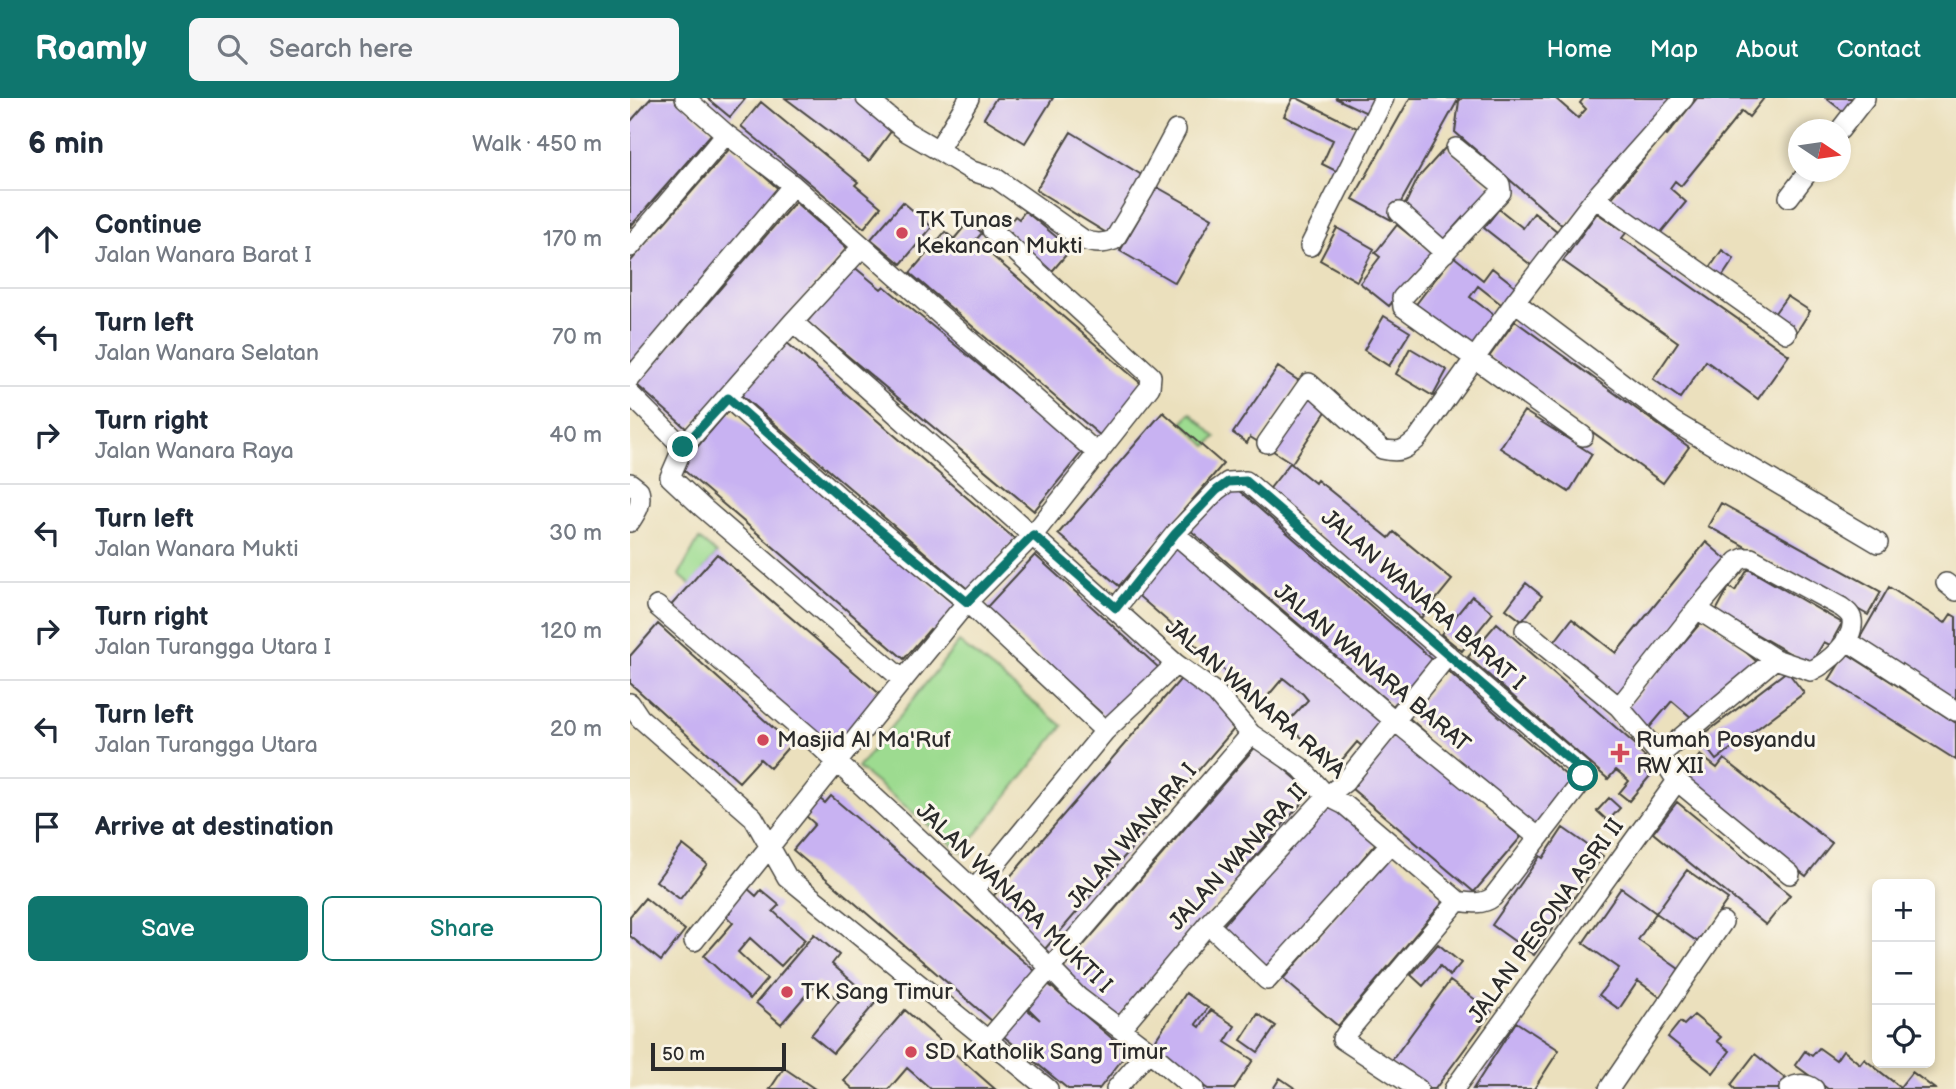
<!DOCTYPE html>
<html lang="en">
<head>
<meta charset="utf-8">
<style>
  body { margin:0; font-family:"Balsamiq Sans",sans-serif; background:#f6f6f7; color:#1f2937 }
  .controls { position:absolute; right:21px; bottom:21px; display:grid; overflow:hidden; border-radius:10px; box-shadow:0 4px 10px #0003 }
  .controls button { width:63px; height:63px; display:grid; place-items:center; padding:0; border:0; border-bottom:2px solid #e0e1e3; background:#fff; color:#1f2937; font:35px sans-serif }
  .compass { position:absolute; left:1158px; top:21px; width:63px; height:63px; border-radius:50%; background:#fff; box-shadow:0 4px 10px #0003; rotate:103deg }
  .scale { position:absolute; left:21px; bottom:18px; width:135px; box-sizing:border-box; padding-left:7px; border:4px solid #2b2b2b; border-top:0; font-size:19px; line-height:24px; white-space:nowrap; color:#2b2b2b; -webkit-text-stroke:5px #fbf7ec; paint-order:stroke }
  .stop { position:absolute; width:21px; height:21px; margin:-16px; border:5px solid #0f766e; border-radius:50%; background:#fff }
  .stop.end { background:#0f766e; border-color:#fff; box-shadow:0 2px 7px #0008 }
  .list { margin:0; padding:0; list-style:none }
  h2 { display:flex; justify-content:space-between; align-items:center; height:91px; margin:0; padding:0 28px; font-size:30px }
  h2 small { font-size:23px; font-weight:400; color:#747a83 }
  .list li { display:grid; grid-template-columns:46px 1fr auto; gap:21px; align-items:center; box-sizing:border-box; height:98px; padding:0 28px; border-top:2px solid #e0e1e3 }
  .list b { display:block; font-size:26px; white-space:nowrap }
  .list p { margin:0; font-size:23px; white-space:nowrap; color:#747a83 }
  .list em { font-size:23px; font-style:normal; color:#747a83 }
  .actions { display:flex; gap:14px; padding:21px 28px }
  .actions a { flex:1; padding:16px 0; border:2px solid #0f766e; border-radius:10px; text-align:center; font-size:24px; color:#0f766e }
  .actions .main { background:#0f766e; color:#fff }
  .icon { flex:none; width:38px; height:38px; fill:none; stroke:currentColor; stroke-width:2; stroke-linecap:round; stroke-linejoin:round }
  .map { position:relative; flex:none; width:1326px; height:991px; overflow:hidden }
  header { display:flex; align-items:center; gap:42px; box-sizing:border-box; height:98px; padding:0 35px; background:#0f766e; color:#fff }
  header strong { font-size:33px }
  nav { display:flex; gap:38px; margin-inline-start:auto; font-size:24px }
  .search { width:490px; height:63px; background:#f6f6f7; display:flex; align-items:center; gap:18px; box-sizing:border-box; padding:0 24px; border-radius:10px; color:#747a83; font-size:26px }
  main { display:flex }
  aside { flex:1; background:#fff }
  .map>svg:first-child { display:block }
  .green { fill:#9ddb90; stroke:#64835e; stroke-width:2 }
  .building { fill:#c8b2f2 }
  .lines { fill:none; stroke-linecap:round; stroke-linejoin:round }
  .street-casing { stroke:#484641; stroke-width:22 }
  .street { stroke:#fff; stroke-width:19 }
  .route { stroke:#0f766e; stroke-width:9 }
  .poi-dot { fill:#d1495b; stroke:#fbf7ec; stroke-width:2.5 }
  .labels { text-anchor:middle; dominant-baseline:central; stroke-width:6; stroke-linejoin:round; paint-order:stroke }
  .poi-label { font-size:23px; fill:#2b2b2b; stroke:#fbf7ec; text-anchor:start }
  .street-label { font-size:23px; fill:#2b2b2b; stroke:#fbf7ec }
</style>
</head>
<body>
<header>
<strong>Roamly</strong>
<div class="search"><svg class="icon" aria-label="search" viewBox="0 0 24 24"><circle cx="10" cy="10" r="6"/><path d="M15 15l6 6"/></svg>Search here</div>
<nav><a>Home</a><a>Map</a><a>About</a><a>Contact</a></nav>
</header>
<main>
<aside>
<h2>6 min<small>Walk · 450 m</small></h2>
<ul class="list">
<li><svg class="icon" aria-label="ahead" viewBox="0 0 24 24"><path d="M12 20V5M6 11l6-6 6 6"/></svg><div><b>Continue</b><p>Jalan Wanara Barat I</p></div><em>170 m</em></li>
<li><svg class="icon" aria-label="left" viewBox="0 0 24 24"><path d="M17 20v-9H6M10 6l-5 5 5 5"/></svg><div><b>Turn left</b><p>Jalan Wanara Selatan</p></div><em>70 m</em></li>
<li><svg class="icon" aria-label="right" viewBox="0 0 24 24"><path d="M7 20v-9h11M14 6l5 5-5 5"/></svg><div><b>Turn right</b><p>Jalan Wanara Raya</p></div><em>40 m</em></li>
<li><svg class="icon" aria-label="left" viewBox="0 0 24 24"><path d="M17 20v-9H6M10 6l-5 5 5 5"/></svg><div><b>Turn left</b><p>Jalan Wanara Mukti</p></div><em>30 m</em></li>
<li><svg class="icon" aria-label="right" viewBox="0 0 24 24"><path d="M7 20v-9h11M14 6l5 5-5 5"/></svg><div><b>Turn right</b><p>Jalan Turangga Utara I</p></div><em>120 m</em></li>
<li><svg class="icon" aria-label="left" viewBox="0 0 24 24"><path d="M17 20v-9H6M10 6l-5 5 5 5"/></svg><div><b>Turn left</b><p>Jalan Turangga Utara</p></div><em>20 m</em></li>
<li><svg class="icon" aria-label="arrive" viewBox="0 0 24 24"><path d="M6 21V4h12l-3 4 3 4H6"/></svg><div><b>Arrive at destination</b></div></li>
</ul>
<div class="actions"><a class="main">Save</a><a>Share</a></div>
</aside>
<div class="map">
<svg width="1326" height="991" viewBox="0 0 1326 991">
  <rect width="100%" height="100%" fill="#fbf7ec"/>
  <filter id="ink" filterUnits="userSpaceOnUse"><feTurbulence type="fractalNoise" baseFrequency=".0143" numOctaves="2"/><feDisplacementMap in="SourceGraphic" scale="14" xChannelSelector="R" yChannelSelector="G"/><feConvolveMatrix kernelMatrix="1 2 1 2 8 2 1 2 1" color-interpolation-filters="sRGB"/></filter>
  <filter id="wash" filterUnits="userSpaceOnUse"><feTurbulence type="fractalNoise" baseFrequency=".00686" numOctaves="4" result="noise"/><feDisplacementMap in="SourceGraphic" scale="28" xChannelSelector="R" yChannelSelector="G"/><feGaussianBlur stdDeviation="1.57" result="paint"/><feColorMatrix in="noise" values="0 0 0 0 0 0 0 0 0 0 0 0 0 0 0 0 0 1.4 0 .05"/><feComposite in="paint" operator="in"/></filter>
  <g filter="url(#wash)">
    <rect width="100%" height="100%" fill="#ebe0bd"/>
    <!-- green -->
    <path class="green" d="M561 315 586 339 577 348 552 324Z
      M69 441 87 456 61 487 49 477Z
      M329 544 433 628 332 754 228 670Z"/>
    <g id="blocks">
      <!-- building -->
      <path class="building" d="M21 0H45L83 34 0 129V24Z
        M77 0H116L100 19Z
        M155 0H227L265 28 239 63Z
        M366 0H423L395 45 354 20Z
        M663 0H667L733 33 712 76 692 66 703 42 654 18Z
        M705 0H749L741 17Z
        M780 0H829L761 122 723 101Z
        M832 0H925L948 20 956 11 950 5 954 0H1046L934 129 825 34 829 3Z
        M1067 0H1134L1119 19 1112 13 1051 88 1045 83 1040 90 1056 104 1028 138 980 102 1035 35 1037 37Z
        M1196 0H1233L1219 18Z
        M131 4 228 84 225 87 251 109 234 130 111 28Z
        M441 34 515 79 480 137 406 92Z
        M101 49 152 94 0 269V164Z
        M816 49 865 93 838 124 833 119 812 143 774 109 788 80Z
        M527 89 582 120 545 185 490 153Z
        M165 104 217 150 58 332 7 287Z
        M273 104 302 129 271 166 241 141Z
        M869 111 893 130 904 115 932 137 906 171 854 130Z
        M395 113 441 151 418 178 375 142 381 135 375 130 385 118 389 121Z
        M967 115 996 135 992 140 1159 257 1128 301 1076 263 1050 300 1023 281 1048 244 933 163Z
        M339 123 352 135 345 143 515 289 472 339 280 175 315 134 324 141Z
        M767 127 803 156 759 208 730 185 750 159 745 155Z
        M707 130 744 151 727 183 690 162Z
        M1092 152 1104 161 1092 179 1079 171Z
        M823 158 853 182 862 170 890 192 876 210 848 188 840 199 868 220 844 252 784 209Z
        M223 168 251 191 254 188 453 353 404 413 177 224Z
        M1157 198 1180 213 1166 235 1142 219Z
        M754 218 780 234 759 268 734 252Z
        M885 223 1059 349 1033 385 859 259Z
        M156 244 385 441 341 494 111 297Z
        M780 250 817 272 803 298 766 276Z
        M648 269 669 283 628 344 620 339 617 345 603 335Z
        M677 294 699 309 662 365 640 351Z
        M98 313 327 509 305 536 300 531 274 561 50 369Z
        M894 313 962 356 939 394 870 350Z
        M533 314 593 366 489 488 428 436Z
        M660 365 685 385 687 382 759 440 764 434 822 482 791 520 637 394Z
        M600 385 803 562 763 608 560 432Z
        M1091 405 1251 494 1238 517 1078 428Z
        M546 444 757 627 736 652 727 644 706 669 656 626 678 602 673 596 653 580 632 605 504 494Z
        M1076 444 1098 463 988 599 922 547 942 521 986 555Z
        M87 456 251 597 203 653 37 512Z
        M405 457 529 570 481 624 356 510Z
        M1118 471 1212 525 1200 547 1194 544 1180 567 1086 513 1099 489 1105 493Z
        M896 485 912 498 892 523 876 511Z
        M1259 489 1315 525 1321 516 1326 519V606L1228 543Z
        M842 498 863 515 832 553 811 536Z
        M1074 521 1098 538 1127 564 1078 611 1073 607 1062 620 1042 603 1019 630 996 611Z
        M867 525 1007 648 1005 650 1015 659 1008 667 1020 678 999 703 989 695 999 683 997 681 986 672 978 681 838 559Z
        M28 526 161 646 140 670 130 661 109 684 0 585V558Z
        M1216 555 1326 625V662L1199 582Z
        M818 573 946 686 905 731 778 619Z
        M1157 573 1174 595 1086 662 1069 640Z
        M555 576 610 624 415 851 360 802Z
        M767 634 891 739 844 794 721 690Z
        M627 647 681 694 487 920 432 872Z
        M1070 657 1087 670 1094 661 1202 745 1176 778 1051 682Z
        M201 698 405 873 362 923 163 752 185 726 176 718 190 701 195 705Z
        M979 700 990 710 978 723 967 713Z
        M1047 704 1160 797 1136 827 1023 735Z
        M702 705 747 744 639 871 591 830 680 726 682 728Z
        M933 730 973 758 904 857 862 827 910 758 913 760Z
        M53 747 77 766 50 801 26 783Z
        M760 756 814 803 708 928 653 881Z
        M1057 772 1098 801 1068 844 1026 815Z
        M116 789 126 798 131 792 149 807 143 813 175 842 151 868 120 840 108 854 137 881 120 901 74 858 103 825 93 815Z
        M991 790 1026 815 1008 842 1049 871 1030 899 1008 883 989 911 969 897 989 870 953 845Z
        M15 800 55 832 31 863 0 838V818Z
        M184 836 209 857 202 866 246 904 203 955 181 937 209 903 187 884 151 926 126 905Z
        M808 846 831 865 820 878 810 868 793 888 781 877Z
        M820 883 862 914 805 991H795L760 965Z
        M417 885 498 954 469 991H438L372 937 394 909 410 922 396 908Z
        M556 895 578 910 566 926 570 929 581 912 605 928 595 944 623 962 604 991H578L519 952Z
        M275 912 365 991H301L277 970 259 991H223L214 983Z
        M628 916 646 928 628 954 611 942Z
        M1064 917 1091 939 1087 943 1100 953 1083 975 1038 939 1050 924 1054 927Z
        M886 924 929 952 904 991H843Z
        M1189 950 1206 962 1213 952 1230 966 1234 961 1270 989 1282 974 1305 991H1198L1165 967 1175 953 1182 958Z
        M1125 956 1156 981 1148 991H1105L1101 987Z
        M154 970 185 991H140Z
        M650 980 666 991H643Z"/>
    </g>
  </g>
  <g filter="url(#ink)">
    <use href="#blocks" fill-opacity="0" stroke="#484641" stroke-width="2"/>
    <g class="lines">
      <!-- street casing -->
      <g class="street-casing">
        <path id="street" d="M55 0 96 36 163 87 468 356
          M236 0 277 34 308 52 339 0
          M1210 32 1235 0
          M826 50 870 86 871 94 772 200 773 209 953 338
          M308 52 342 73 367 81 454 142C465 146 473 146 484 142L514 92 546 32
          M1159 99 1178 74
          M965 100 1156 235
          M769 114 815 155
          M680 148 754 0
          M0 149 96 36
          M232 149 163 224 53 349 40 379 72 409 273 582
          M885 204 1044 324 1248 445
          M163 224 546 566 586 595 621 636 670 669 697 698 715 707 828 803C840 805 853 807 863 799L951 685 953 678 951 672 616 383 598 384 587 392 545 436 486 510
          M0 281 163 87
          M0 296 53 349
          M98 300 214 403 337 504 475 633
          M637 345 679 285 752 351C769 355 774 353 787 341L885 204 965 100 1054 0
          M0 385 9 392C12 406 8 412 0 424
          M545 436 765 623 908 739
          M1316 485 1326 493
          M27 508 181 640 344 792 448 899 514 949 564 991
          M1216 542 1326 613
          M0 605 10 620 123 719 157 779 418 991
          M989 609 1067 511 1108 463 1114 460H1121L1211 509C1215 512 1221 516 1222 522 1225 543 1197 565 1181 573L1145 561 1067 511
          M1030 657 1145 561
          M1047 683 1160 776
          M344 792 475 633 546 566
          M578 826 637 882 760 746
          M64 843 273 582 337 504 403 437 520 289 521 278 362 132
          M490 931 578 826 697 698 715 684 818 557
          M715 937 828 803
          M359 941 621 636
          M712 941 788 991
          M486 991 518 954
          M824 991 1047 683 1030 657 989 609 895 532
          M979 991 1093 824
          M1159 991C1167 985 1176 985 1184 991"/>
      </g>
      <!-- street -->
      <use href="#street" class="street"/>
    </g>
  </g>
  <g class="lines" filter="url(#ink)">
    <!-- route -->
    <path class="route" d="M53 349 98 300 215 403 337 504 403 437 486 510 545 436 587 392 598 384 616 383 941 663 951 672 953 678"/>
  </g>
  <!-- markers -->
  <g class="poi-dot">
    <circle cx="272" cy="135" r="7"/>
    <circle cx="133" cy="642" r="7"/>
    <path d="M986.5 644.5h7v7h7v7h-7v7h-7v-7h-7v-7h7z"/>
    <circle cx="157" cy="894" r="7"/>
    <circle cx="281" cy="954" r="7"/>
  </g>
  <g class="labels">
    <!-- poi labels -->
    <g class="poi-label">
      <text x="286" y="122">TK Tunas<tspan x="286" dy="26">Kekancan Mukti</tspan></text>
      <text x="147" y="642">Masjid Al Ma'Ruf</text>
      <text x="1006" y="642">Rumah Posyandu<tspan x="1006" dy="26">RW XII</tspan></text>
      <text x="171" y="894">TK Sang Timur</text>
      <text x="295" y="954">SD Katholik Sang Timur</text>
    </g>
    <!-- street labels -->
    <g class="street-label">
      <text transform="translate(793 502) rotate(41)">JALAN WANARA BARAT I</text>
      <text transform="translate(742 570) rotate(40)">JALAN WANARA BARAT</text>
      <text transform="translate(625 601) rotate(41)">JALAN WANARA RAYA</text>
      <text transform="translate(502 738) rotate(-49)">JALAN WANARA I</text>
      <text transform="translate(608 759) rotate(-47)">JALAN WANARA II</text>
      <text transform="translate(384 800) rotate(44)">JALAN WANARA MUKTI I</text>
      <text transform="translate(916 823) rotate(-54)">JALAN PESONA ASRI II</text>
    </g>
  </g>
</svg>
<div class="controls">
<button>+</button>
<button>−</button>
<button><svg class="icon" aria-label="locate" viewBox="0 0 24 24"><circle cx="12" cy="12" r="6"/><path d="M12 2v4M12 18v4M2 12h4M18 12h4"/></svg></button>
</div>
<svg class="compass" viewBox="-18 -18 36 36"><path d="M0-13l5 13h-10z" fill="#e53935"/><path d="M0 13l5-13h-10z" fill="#747a83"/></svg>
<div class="scale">50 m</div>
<div class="stop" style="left:953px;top:678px"></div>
<div class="stop end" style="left:53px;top:349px"></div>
</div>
</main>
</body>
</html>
